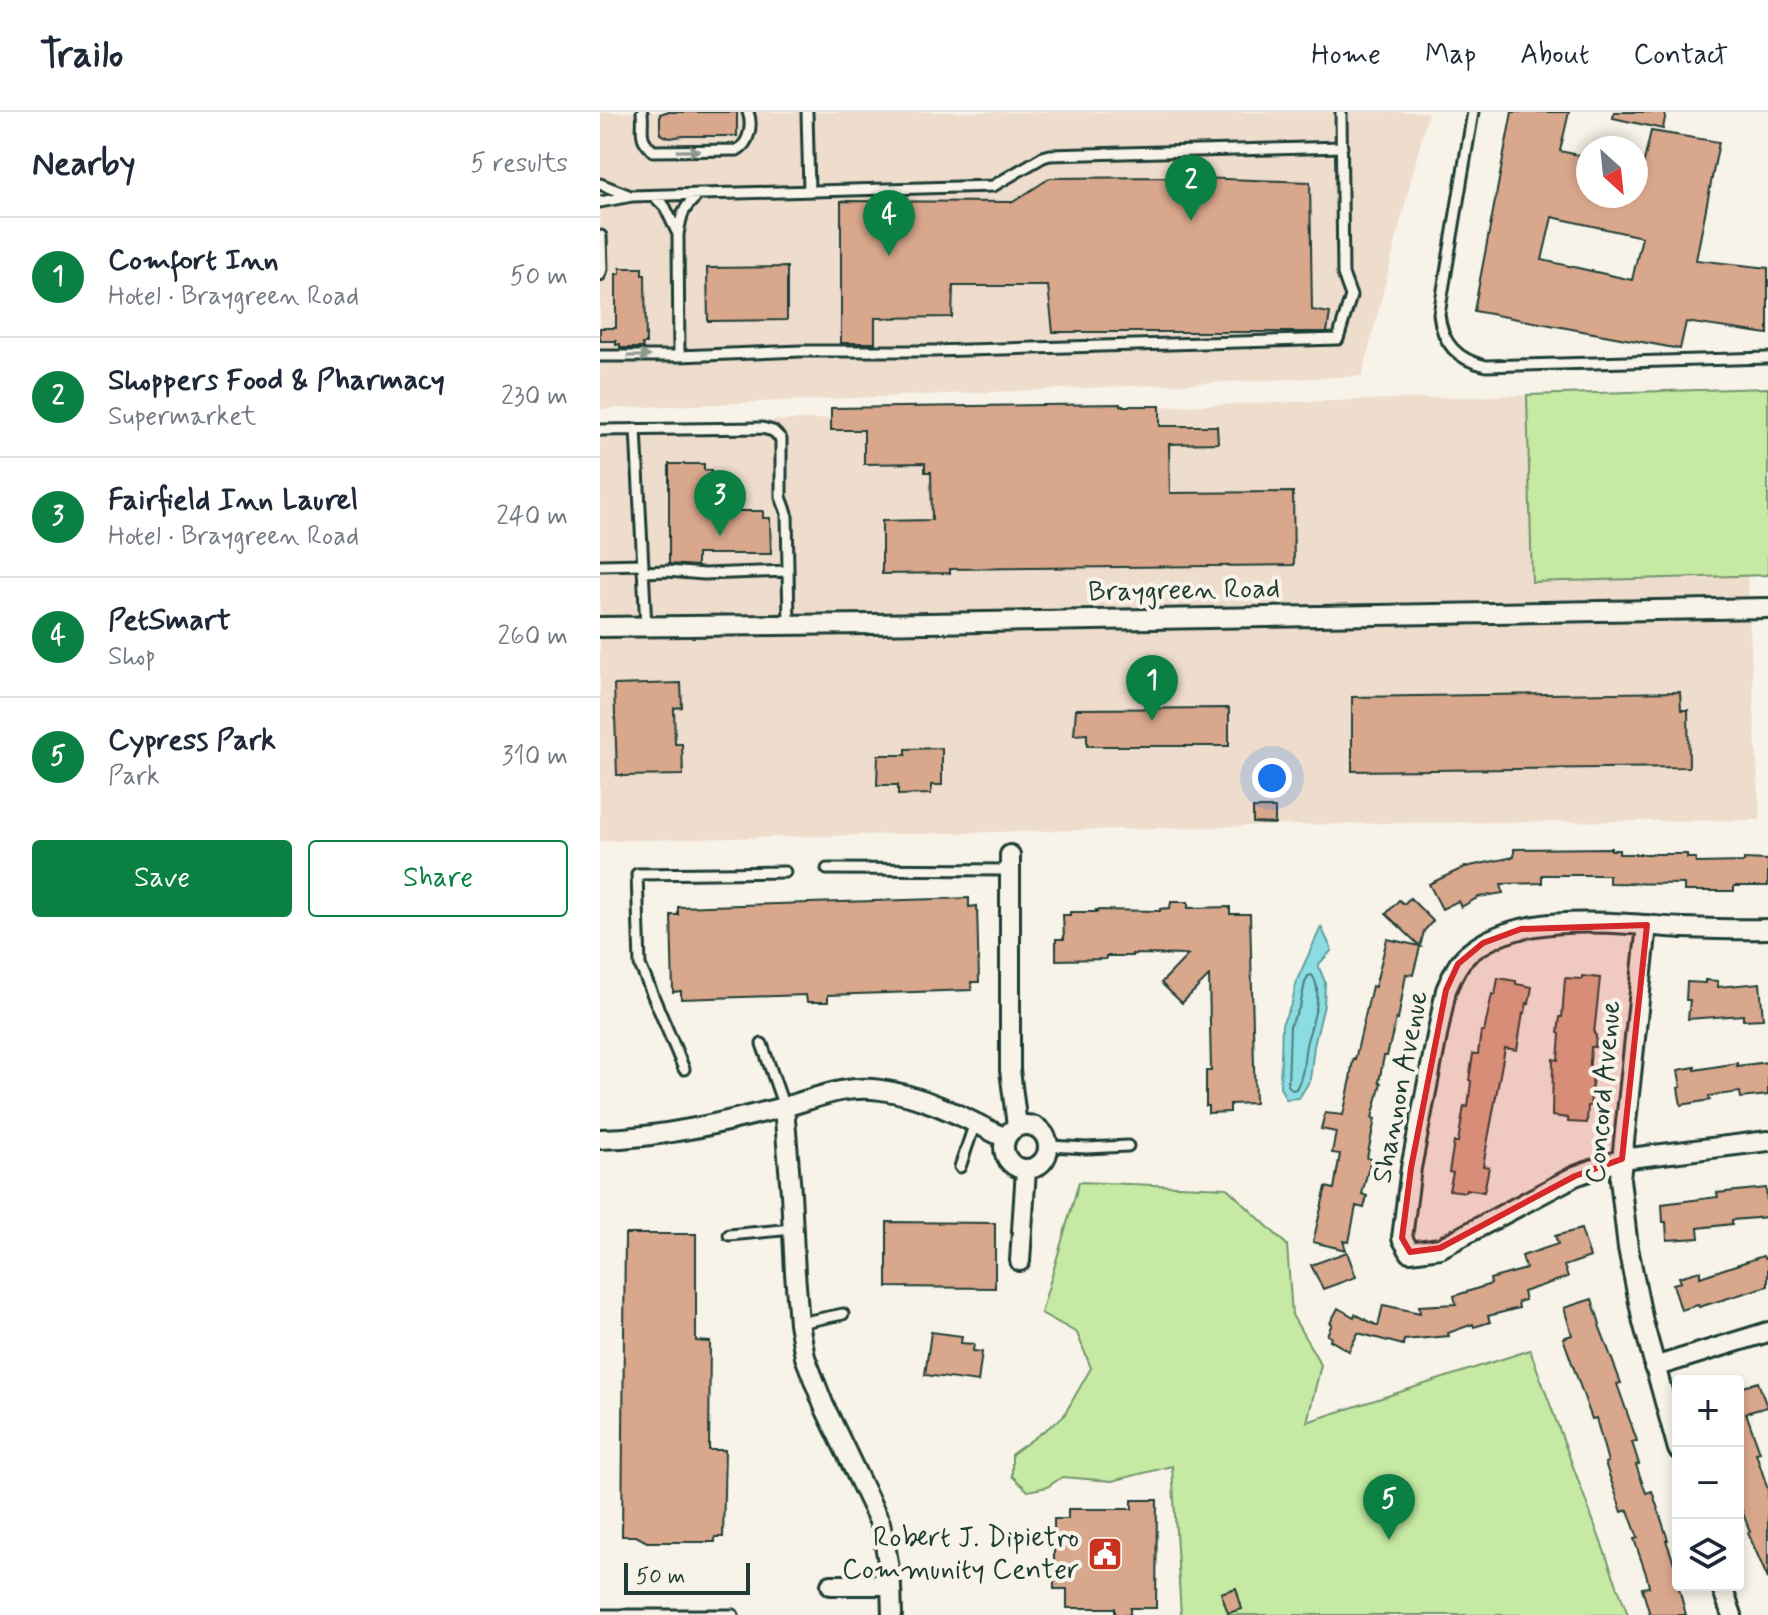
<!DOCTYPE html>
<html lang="en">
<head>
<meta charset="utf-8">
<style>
  body { margin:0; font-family:Mynerve,sans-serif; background:#f6f6f7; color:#1f2937 }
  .controls { position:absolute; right:24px; bottom:24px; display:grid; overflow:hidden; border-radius:8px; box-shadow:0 4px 12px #0003 }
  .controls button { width:72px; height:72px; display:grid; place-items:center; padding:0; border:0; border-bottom:2px solid #e0e1e3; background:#fff; color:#1f2937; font:40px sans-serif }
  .compass { position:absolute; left:976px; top:24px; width:72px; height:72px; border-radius:50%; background:#fff; box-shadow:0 4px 12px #0003; rotate:153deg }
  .scale { position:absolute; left:24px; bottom:20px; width:126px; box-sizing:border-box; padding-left:8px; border:4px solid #1f3d34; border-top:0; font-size:22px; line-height:28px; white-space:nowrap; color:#1f3d34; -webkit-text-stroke:6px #f7f3e8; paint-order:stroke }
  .you { position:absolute; left:672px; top:666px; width:28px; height:28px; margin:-20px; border:6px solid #fff; border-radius:50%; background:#1a73e8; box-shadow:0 0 0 12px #1a73e833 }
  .badge { display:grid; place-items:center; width:52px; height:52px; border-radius:50%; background:#0b8043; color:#fff; font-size:26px; font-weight:700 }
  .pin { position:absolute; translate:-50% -66px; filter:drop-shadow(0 2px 4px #0008) }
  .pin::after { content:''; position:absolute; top:42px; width:28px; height:24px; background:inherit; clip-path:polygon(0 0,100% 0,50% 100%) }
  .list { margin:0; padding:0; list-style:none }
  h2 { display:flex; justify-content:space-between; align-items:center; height:104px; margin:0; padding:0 32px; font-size:34px }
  h2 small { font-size:26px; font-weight:400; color:#747a83 }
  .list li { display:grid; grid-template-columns:52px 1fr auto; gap:24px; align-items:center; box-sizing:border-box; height:120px; padding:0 32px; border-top:2px solid #e0e1e3 }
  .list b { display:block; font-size:30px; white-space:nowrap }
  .list p { margin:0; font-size:26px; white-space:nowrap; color:#747a83 }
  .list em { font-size:26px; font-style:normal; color:#747a83 }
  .actions { display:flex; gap:16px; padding:24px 32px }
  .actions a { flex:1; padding:18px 0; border:2px solid #0b8043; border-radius:8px; text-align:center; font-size:28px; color:#0b8043 }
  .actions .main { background:#0b8043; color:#fff }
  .icon { flex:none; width:44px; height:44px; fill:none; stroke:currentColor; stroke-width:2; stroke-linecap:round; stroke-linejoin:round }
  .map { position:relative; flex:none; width:1168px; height:1503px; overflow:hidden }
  header { display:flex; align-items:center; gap:48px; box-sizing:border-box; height:112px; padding:0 40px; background:#fff; border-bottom:2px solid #e0e1e3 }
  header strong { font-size:38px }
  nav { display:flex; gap:44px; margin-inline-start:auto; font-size:28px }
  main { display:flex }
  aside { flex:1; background:#fff }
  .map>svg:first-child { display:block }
  .built { fill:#eedccc }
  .green { fill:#c6eaa3; stroke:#72946c; stroke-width:2 }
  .water { fill:#8cdde3; stroke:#609d9d; stroke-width:2 }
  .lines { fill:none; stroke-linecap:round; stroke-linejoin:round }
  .shore { stroke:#4b7d7a; stroke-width:2 }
  .building { fill:#d9a78c; stroke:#1f3d34; stroke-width:2; fill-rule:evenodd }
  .service-casing { stroke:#1f3d34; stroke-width:15 }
  .minor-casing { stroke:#1f3d34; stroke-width:24 }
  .service { stroke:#f7f3e8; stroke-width:9 }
  .minor { stroke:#f7f3e8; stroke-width:18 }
  .oneway { fill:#8b988e }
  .marked { fill:#d62828; fill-opacity:0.2; stroke:#d62828; stroke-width:6; stroke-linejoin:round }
  .labels { text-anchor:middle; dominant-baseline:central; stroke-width:8; stroke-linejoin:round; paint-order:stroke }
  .street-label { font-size:28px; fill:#1f3d34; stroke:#f7f3e8 }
  .poi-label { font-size:28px; fill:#1f3d34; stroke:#f7f3e8; text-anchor:end }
</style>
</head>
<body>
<header>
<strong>Trailo</strong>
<nav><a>Home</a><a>Map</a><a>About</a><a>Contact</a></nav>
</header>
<main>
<aside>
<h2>Nearby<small>5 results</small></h2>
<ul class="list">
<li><span class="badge">1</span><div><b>Comfort Inn</b><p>Hotel · Braygreen Road</p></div><em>50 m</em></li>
<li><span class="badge">2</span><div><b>Shoppers Food &amp; Pharmacy</b><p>Supermarket</p></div><em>230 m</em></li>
<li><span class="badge">3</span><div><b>Fairfield Inn Laurel</b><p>Hotel · Braygreen Road</p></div><em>240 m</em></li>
<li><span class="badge">4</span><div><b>PetSmart</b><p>Shop</p></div><em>260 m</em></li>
<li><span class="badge">5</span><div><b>Cypress Park</b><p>Park</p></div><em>310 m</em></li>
</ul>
<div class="actions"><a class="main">Save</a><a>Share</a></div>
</aside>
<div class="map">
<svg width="1168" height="1503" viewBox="0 0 1168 1503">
  <rect width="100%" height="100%" fill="#f7f3e8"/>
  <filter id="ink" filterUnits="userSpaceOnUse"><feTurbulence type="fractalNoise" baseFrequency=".0125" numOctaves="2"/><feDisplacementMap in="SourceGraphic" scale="16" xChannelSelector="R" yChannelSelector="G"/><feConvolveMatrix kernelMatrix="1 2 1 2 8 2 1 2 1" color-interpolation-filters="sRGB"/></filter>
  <g filter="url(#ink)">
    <!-- built -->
    <path class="built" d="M0 0H828L762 264 0 297Z
      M927 283 932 470 1147 464 1160 708 784 711 0 729V316L417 299Z"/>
    <!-- green -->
    <path class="green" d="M1168 276V463L932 470 927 283Z
      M479 1070 627 1076 687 1133 692 1203 721 1253 707 1310 930 1238 1028 1503H581L572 1354 512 1369 462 1365 447 1375 428 1379 412 1364V1342L463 1305 491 1256 477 1221 441 1201Z"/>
    <!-- water -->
    <path class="water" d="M721 815 732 838 718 853 725 870 724 893 714 934 710 968 699 986 686 987 680 975 682 912 692 891 697 868Z"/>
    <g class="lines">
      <!-- shore -->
      <path class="shore" d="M712 863C725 882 711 912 706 933 703 949 705 961 696 977L692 978 688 973 690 914 700 894 705 871 708 864Z"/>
    </g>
    <!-- building -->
    <path class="building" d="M66 0H137V24H83L70 26 60 22V2Z
      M912 0H969L960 39 988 45V84H1036V56L1042 58 1051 19 1119 30 1096 148 1168 156V222L1086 210 1080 237 874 199ZM952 105 1042 125 1032 168 942 148Z
      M1014 0H1066L1063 17 1013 6Z
      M569 65 710 70 712 198 730 201 727 220H453L448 174H353L352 205 275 206V231H241V89L413 90 450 66Z
      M187 155V208L108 209 107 156Z
      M20 156H42V163H45L46 232H42L43 236H20V232L16 233V229H0V216H16V162H20Z
      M520 292V294H560V314H617L618 331 569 332 570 381 693 380 694 453 350 457V461L282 462V409L332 408 331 360H325V351L264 352V318H231V296Z
      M69 352H104V358H111V399H163V406H170L171 442H97V454L69 452Z
      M81 571 82 595 74 596 75 632H82L83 663 22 664V663H17L14 573Z
      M1080 580 1081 598H1088L1089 655 752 659V585Z
      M629 596V634H487V622L474 623 476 597Z
      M342 636V673H331V682L298 683V673H277L278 643H306V637Z
      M653 696H675V712L653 711Z
      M1011 736V738H1019V742H1087V746H1096V751L1144 750V747L1168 748V774H1134V779H1084V772L1009 771V763H942V771L901 772 903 781 879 785 861 795 858 789 842 797 829 772 865 755 914 745V737Z
      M369 786V795L377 794 379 870H371L372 878 228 883V890H207L206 883 81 887V879L73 880 71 803H78V795Z
      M810 786 833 809 824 819 813 863 806 862 798 908 796 907 787 944H784L779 970 781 971 772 1006 775 1007 767 1046 771 1047 762 1082 767 1084 764 1096 756 1094 749 1130 743 1129 746 1138 713 1130 726 1075 734 1077 740 1042 732 1041 736 1020 721 1017 725 1001 743 1003 751 967H750L753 947 755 948 772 874 775 875 787 827 820 834 786 802 799 788 804 792Z
      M571 790H588V796L630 795V802H650L655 991 630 992V1000L608 1001V994H606V959H611L609 864 582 891 561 871 588 843 532 842V844H506V847L456 848V827H464L463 803H470V800H497L496 798 560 799V797L570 796Z
      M982 864 1000 866 994 922 996 923 995 935H991L989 963H993L990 994H988L987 1011 968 1010V1006L952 1004 953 947 958 948 960 922 958 921 960 905H962L965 866 982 867Z
      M898 866 916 869V872L932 875 929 892 927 891 925 901H923L917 938 905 936 883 1054 889 1055 884 1080 866 1077 865 1080 849 1078 853 1061 849 1060 854 1030H858L864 994 868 995 871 969 869 968 873 942H878L881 919 884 920 892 882 895 883Z
      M1105 868 1118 869V875L1160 871 1163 907 1143 908V903L1088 907 1090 888H1086L1087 870 1105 871Z
      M1168 950V983L1141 986 1140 980 1109 984 1110 988 1081 993 1078 976 1081 975 1078 958 1095 955V958L1137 951V954Z
      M1166 1076 1168 1105 1132 1108V1112L1098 1116 1099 1126 1067 1128 1066 1110H1063L1062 1092 1118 1085 1117 1081Z
      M287 1110 395 1111V1176L287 1175Z
      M981 1117 990 1145 964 1154 968 1165 923 1180 925 1188 918 1190 919 1196 888 1204 890 1210 874 1215 873 1212 848 1221 849 1224 804 1228 803 1233 758 1221 749 1239 730 1228 731 1225 727 1223 732 1212 730 1211 738 1196 754 1205 755 1202 778 1214 783 1193 820 1201 819 1194 856 1192 854 1184 891 1172 890 1167 926 1157 922 1144 958 1132 955 1124Z
      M25 1122H96V1229L110 1230 109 1338H125L123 1425H115V1430H47L36 1424H22Z
      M747 1140 756 1165 723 1177 711 1153Z
      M1163 1144 1165 1147 1168 1146V1174L1099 1195 1098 1193 1081 1198 1073 1172 1081 1170 1079 1165 1100 1159V1165Z
      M992 1187 1000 1212 999 1213 1021 1271 1017 1272 1037 1329 1032 1330 1039 1352 1036 1353 1046 1381 1052 1379 1068 1428H1066L1076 1457 1078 1456V1473L1086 1503H1050L1042 1476 1049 1475 1047 1465 1034 1427 1038 1426 1028 1398 1022 1400 1005 1351 1008 1350 996 1306 992 1307 963 1226 972 1223 964 1196Z
      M331 1220 362 1224 361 1231 374 1232 373 1239 382 1240 378 1270 325 1263Z
      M1158 1270 1167 1295 1146 1301 1160 1340 1156 1341 1168 1378V1467L1148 1421 1150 1420 1138 1388V1277Z
      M532 1388H557L556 1496H530V1503H515V1496H467V1477H454V1407H468V1397H532Z
      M636 1476 642 1497 628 1501 621 1481Z"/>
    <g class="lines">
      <!-- service casing -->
      <g class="service-casing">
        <path id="service" d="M42 0C44 19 37 24 53 39L137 38C149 32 153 13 148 0
          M207 0 209 79
          M873 0 839 202C842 231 857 248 886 254L1168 246
          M0 72 28 83
          M54 84 65 95 77 120
          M0 90 32 84 393 74 443 45 450 43 742 35
          M0 163 2 157 1 124
          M0 244H79L201 239H333L738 227 751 184 743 162 741 0
          M79 244 78 123C81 102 83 96 99 82
          M36 317 46 515
          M0 318 162 316 173 319 181 327V385L187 401 189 513
          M0 453 43 452
          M43 460 67 459 104 462 188 459
          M227 757 410 758
          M162 932 184 995
          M84 957 40 853 37 762 185 760
          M449 1034 487 1036 528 1034
          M360 1055 375 1011
          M129 1123 193 1117
          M199 1211 243 1202
          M4 1503H133"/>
      </g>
      <!-- minor casing -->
      <g class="minor-casing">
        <path id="minor" d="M0 515 271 512 1168 496
          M410 743V958L417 1014
          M1047 813 1020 1067 1028 1136 1043 1210 1078 1337
          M1168 817C1139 818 1111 817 1082 816 1019 812 921 797 868 842 857 851 852 865 846 878L811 1056 802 1126 810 1140 840 1136 975 1064 1022 1047 1168 1029
          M184 995 191 1081 195 1161 199 1211 205 1245 224 1294 280 1411C288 1441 292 1472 292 1503
          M404 1035a22 22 0 1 1 44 0a22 22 0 1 1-44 0Z
          M0 1027C61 1026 121 1011 180 996 216 987 242 972 281 978 326 984 365 1006 405 1026
          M420 1149 426 1057
          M1054 1255 1168 1220
          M231 1473H291
          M1121 1473 1132 1503"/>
      </g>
      <!-- service -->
      <use href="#service" class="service"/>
      <!-- minor -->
      <use href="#minor" class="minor"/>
    </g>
    <!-- one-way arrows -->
    <defs><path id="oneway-solid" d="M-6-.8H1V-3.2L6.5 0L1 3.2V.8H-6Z" transform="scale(2)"/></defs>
    <g class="oneway">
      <use href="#oneway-solid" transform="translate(88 39) rotate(-1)"/>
      <use href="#oneway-solid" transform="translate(39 244)"/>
    </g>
  </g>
  <!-- marked area -->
  <path class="marked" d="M1047 813 1022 1047 975 1064 840 1136 810 1140 802 1126 811 1056 846 878 858 852 883 831 921 817Z"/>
  <!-- icons -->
  <defs>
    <g id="civic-square" transform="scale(1.8)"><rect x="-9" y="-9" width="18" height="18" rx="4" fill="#c8321e" stroke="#f7f3e8"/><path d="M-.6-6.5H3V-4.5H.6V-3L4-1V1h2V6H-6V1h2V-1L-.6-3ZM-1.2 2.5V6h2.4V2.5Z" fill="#fff"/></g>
  </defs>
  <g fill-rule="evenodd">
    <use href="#civic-square" x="505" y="1442"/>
  </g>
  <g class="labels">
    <!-- street labels -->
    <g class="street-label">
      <text transform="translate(584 479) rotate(-1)">Braygreen Road</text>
      <text transform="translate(801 975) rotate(-79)">Shannon Avenue</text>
      <text transform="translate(1004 980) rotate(-85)">Concord Avenue</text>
    </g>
    <!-- poi labels -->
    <g class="poi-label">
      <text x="479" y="1426">Robert J. Dipietro<tspan x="479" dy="32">Community Center</tspan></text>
    </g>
  </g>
</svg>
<div class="controls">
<button>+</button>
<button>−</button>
<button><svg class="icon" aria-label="layers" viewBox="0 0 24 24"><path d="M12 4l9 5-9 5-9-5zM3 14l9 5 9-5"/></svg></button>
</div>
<svg class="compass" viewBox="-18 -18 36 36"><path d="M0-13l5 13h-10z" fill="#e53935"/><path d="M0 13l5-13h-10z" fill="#747a83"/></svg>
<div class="scale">50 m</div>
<div class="you"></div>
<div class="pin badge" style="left:552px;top:609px">1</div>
<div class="pin badge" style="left:591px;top:109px">2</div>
<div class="pin badge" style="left:120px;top:424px">3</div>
<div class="pin badge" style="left:289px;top:144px">4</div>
<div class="pin badge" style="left:789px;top:1428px">5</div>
</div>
</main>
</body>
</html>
